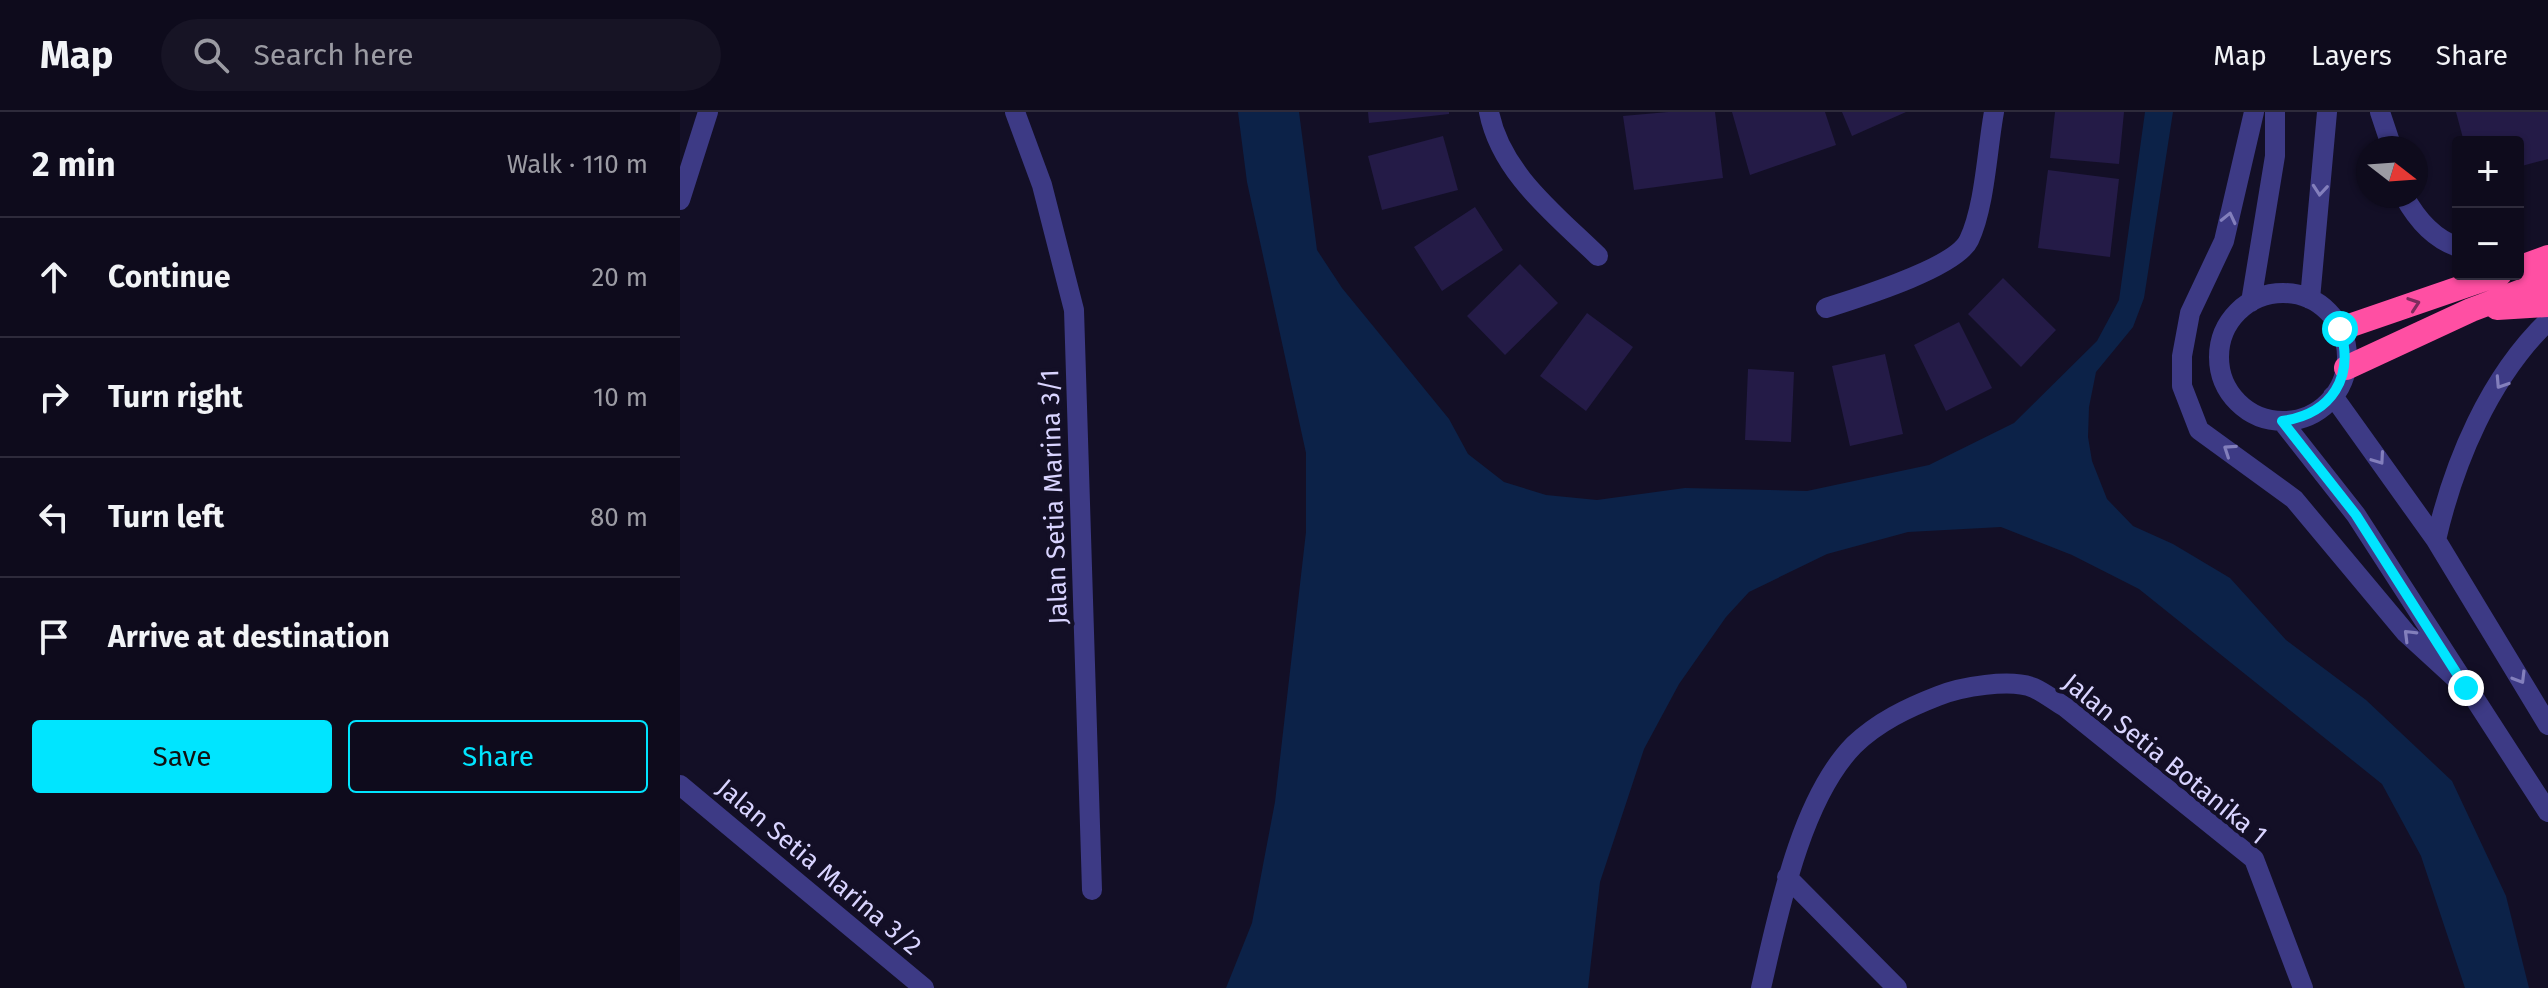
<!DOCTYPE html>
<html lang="en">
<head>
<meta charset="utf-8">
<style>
  body { margin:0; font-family:"Fira Sans",sans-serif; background:#171425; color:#f1f3f6 }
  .controls { position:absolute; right:24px; top:24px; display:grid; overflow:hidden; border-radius:8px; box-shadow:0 2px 6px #0004 }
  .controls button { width:72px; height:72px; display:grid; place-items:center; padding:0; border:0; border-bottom:2px solid #2e2b3b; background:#0e0b1c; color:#f1f3f6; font:40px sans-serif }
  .compass { position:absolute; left:1676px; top:24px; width:72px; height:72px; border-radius:50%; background:#0e0b1c; box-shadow:0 2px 6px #0004; rotate:107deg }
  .stop { position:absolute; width:24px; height:24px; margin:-18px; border:6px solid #00e5ff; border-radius:50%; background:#fff }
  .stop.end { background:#00e5ff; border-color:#fff; box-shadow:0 2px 8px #0008 }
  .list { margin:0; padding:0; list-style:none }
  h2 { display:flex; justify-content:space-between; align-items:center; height:104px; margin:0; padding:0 32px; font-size:34px }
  h2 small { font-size:26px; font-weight:400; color:#9b9ba3 }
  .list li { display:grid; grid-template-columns:52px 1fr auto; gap:24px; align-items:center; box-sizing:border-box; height:120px; padding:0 32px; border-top:2px solid #2e2b3b }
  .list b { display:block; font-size:30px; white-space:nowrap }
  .list em { font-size:26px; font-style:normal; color:#9b9ba3 }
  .actions { display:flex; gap:16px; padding:24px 32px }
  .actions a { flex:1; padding:18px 0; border:2px solid #00e5ff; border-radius:8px; text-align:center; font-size:28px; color:#00e5ff }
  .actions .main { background:#00e5ff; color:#111 }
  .icon { flex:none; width:44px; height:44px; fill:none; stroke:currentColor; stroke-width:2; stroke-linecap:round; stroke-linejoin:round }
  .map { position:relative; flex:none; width:1868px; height:876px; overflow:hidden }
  header { display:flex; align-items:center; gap:48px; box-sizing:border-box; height:112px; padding:0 40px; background:#0e0b1c; border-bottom:2px solid #2e2b3b }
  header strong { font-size:38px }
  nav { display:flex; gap:44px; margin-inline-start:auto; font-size:28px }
  .search { width:560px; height:72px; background:#171425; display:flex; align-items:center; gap:20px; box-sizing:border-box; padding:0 28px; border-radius:44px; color:#9b9ba3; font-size:30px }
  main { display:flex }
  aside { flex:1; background:#0e0b1c }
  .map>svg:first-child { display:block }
  .water { fill:#0c2248 }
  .building { fill:#241b47 }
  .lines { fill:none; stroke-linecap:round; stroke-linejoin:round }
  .minor { stroke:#3d3a85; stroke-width:20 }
  .tertiary { stroke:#3d3a85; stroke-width:20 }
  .motorway { stroke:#ff4fa3; stroke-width:24 }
  .oneway { stroke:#837fbc }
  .oneway2 { stroke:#7d2c5e }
  .route { stroke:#00e5ff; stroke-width:10 }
  .labels { text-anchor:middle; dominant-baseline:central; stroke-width:8; stroke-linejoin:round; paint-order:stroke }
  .street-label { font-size:26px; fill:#d9d4ff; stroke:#130f26 }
</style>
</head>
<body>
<header>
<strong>Map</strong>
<div class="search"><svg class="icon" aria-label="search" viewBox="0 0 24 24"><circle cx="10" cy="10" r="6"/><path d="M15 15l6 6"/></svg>Search here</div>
<nav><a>Map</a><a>Layers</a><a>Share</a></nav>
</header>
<main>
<aside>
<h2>2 min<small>Walk · 110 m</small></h2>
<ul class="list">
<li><svg class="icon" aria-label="ahead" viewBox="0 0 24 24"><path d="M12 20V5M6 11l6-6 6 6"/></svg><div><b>Continue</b></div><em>20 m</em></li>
<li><svg class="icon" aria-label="right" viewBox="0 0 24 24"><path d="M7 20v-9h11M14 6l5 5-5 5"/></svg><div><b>Turn right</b></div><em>10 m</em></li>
<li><svg class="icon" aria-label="left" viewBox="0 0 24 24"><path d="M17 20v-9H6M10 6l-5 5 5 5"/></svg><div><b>Turn left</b></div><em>80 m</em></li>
<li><svg class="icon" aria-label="arrive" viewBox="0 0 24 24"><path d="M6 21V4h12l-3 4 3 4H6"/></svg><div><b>Arrive at destination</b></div></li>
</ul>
<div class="actions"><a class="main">Save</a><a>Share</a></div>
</aside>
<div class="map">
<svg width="1868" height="876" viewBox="0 0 1868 876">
  <rect width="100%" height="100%" fill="#130f26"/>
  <!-- water -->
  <path class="water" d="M558 0H619L637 138 662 176 769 307 788 342 824 370 866 383 917 388 1005 376 1127 379 1249 353 1334 311 1417 229 1439 188 1465 0H1493L1464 186 1453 215 1416 260 1409 295 1408 325 1412 349 1427 387 1453 414 1493 432 1550 466 1606 528 1686 588 1772 669 1826 784 1849 876H1785L1741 744 1702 672 1459 477 1392 443 1321 415 1228 420 1147 442 1069 480 1046 505 999 572 964 637 920 770 908 876H546L572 811 595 690 626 420V341L567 70Z"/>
  <!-- building -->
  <path class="building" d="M688 0H769V2L689 11Z
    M988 0H1035L1043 66 954 78 943 4Z
    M1052 0H1145L1156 33 1070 63Z
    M1162 0H1226L1172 24Z
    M1375 0H1444L1439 52 1370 46Z
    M1776 0H1868V47L1838 55V30H1784Z
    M763 24 778 78 702 98 688 44Z
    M1368 58 1439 67 1430 145 1358 136Z
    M795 95 823 138 762 179 734 135Z
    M840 152 878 191 825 243 787 204Z
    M1323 166 1376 218 1341 255 1288 202Z
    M907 201 953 235 906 299 860 264Z
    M1279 210 1312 276 1266 299 1234 233Z
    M1205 242 1223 322 1170 334 1152 254Z
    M1068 257 1114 260 1111 330 1065 328Z"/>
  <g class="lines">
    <!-- minor -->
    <path class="minor" d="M335 0 362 73 394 198 412 778
      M809 0C821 61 875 102 918 144
      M0 88 28 0
      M1146 196C1177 186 1276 156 1289 128 1305 94 1307 38 1314 0
      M0 673 244 876
      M1107 765 1217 876
      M1081 876C1098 803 1120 688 1174 633 1198 610 1227 596 1258 584 1280 575 1331 566 1354 576 1365 581 1375 589 1385 595L1574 747 1623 876"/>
    <!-- tertiary -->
    <path class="tertiary" d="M1574 0 1544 129 1510 201 1502 244V274L1519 318 1614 387 1726 521 1786 576
      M1700 0 1712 36
      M1724 84C1736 106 1754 127 1778 135
      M1539 245a64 64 0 1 1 128 0a64 64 0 1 1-128 0Z
      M1630 187 1647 0
      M1571 190 1595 44V0
      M1653 284 1756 428 1868 613
      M1602 309 1676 403 1868 700
      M1756 428C1774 350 1809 266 1868 209"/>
    <!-- motorway -->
    <path class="motorway" d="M1838 156 1868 145
      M1817 196 1868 193
      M1660 217 1820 162
      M1666 256 1791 198 1868 169"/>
  </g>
  <!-- one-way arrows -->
  <defs><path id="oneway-chevron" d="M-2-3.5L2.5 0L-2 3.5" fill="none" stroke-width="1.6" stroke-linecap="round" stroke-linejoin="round" transform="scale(2)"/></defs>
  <g class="oneway">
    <use href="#oneway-chevron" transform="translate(1640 78) rotate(95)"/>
    <use href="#oneway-chevron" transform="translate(1549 106) rotate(-77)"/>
    <use href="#oneway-chevron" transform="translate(1821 271) rotate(123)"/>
    <use href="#oneway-chevron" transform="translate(1549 338) rotate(-146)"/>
    <use href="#oneway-chevron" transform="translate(1699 347) rotate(55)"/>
    <use href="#oneway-chevron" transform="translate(1729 523) rotate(-135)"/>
    <use href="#oneway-chevron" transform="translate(1840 566) rotate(59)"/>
  </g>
  <use class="oneway2" href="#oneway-chevron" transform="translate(1734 192) rotate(-19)"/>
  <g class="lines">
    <!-- route -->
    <path class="route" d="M1660 217C1675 265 1652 302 1602 309L1676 403 1786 576"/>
  </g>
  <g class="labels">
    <!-- street labels -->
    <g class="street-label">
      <text transform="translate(374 385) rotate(-92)">Jalan Setia Marina 3/1</text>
      <text transform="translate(1485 647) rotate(39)">Jalan Setia Botanika 1</text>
      <text transform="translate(139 755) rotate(40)">Jalan Setia Marina 3/2</text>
    </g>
  </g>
</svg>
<div class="controls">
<button>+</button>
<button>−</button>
</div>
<svg class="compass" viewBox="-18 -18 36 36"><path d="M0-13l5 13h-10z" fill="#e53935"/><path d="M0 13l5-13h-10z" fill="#9b9ba3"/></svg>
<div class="stop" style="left:1660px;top:217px"></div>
<div class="stop end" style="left:1786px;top:576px"></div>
</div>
</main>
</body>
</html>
